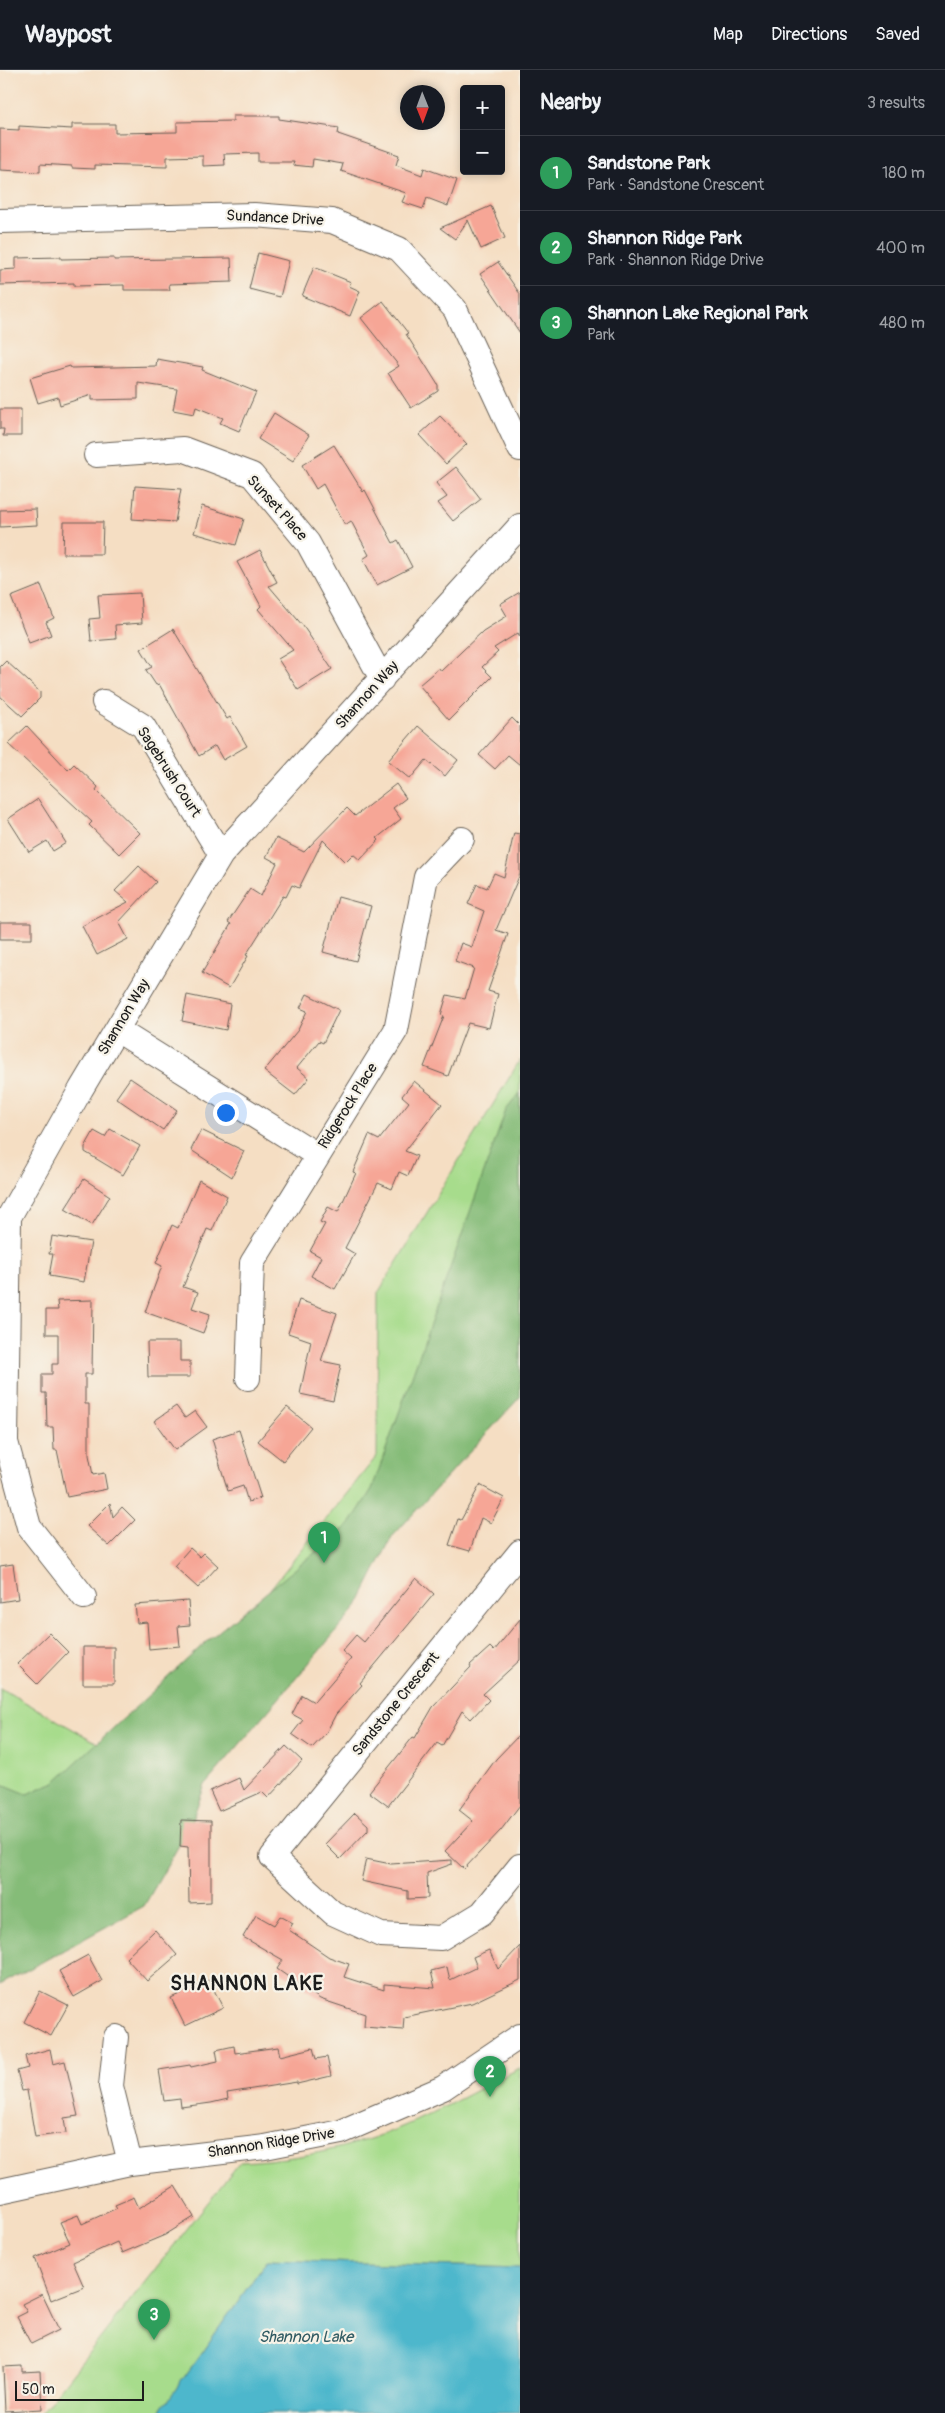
<!DOCTYPE html>
<html lang="en">
<head>
<meta charset="utf-8">
<style>
  body { margin:0; font-family:Pangolin,sans-serif; background:#242831; color:#f1f3f6 }
  .controls { position:absolute; right:15px; top:15px; display:grid; overflow:hidden; border-radius:5px; box-shadow:0 2px 8px #0003 }
  .controls button { width:45px; height:45px; display:grid; place-items:center; padding:0; border:0; border-bottom:1px solid #363941; background:#171b24; color:#f1f3f6; font:25px sans-serif }
  .compass { position:absolute; left:400px; top:15px; width:45px; height:45px; border-radius:50%; background:#171b24; box-shadow:0 2px 8px #0003; rotate:179deg }
  .scale { position:absolute; left:15px; bottom:12px; width:129px; box-sizing:border-box; padding-left:5px; border:2px solid #1c1c1c; border-top:0; font-size:14px; line-height:18px; white-space:nowrap; color:#1c1c1c; -webkit-text-stroke:4px #f7f3e8; paint-order:stroke }
  .you { position:absolute; left:225px; top:1042px; width:18px; height:18px; margin:-12px; border:4px solid #fff; border-radius:50%; background:#1a73e8; box-shadow:0 0 0 8px #1a73e833 }
  .badge { display:grid; place-items:center; width:32px; height:32px; border-radius:50%; background:#8c9099; color:#fff; font-size:16px; font-weight:700 }
  .pin { position:absolute; translate:-50% -41px; filter:drop-shadow(0 1px 2px #0008) }
  .pin::after { content:''; position:absolute; top:26px; width:18px; height:15px; background:inherit; clip-path:polygon(0 0,100% 0,50% 100%) }
  .list { margin:0; padding:0; list-style:none }
  h2 { display:flex; justify-content:space-between; align-items:center; height:65px; margin:0; padding:0 20px; font-size:21px }
  h2 small { font-size:16px; font-weight:400; color:#9ea1a6 }
  .list li { display:grid; grid-template-columns:32px 1fr auto; gap:15px; align-items:center; box-sizing:border-box; height:75px; padding:0 20px; border-top:1px solid #363941 }
  .list b { display:block; font-size:19px; white-space:nowrap }
  .list p { margin:0; font-size:16px; white-space:nowrap; color:#9ea1a6 }
  .list em { font-size:16px; font-style:normal; color:#9ea1a6 }
  .map { position:relative; flex:none; width:520px; height:2343px; overflow:hidden }
  header { display:flex; align-items:center; gap:30px; box-sizing:border-box; height:70px; padding:0 25px; background:#171b24; border-bottom:1px solid #363941 }
  header strong { font-size:24px }
  nav { display:flex; gap:28px; margin-inline-start:auto; font-size:18px }
  main { display:flex }
  aside { flex:1; background:#171b24 }
  .map>svg:first-child { display:block }
  .green { fill:#a7dc8c; stroke:#627c54 }
  .forest { fill:#85bc78; stroke:#506c4a }
  .water { fill:#4eb7cc; stroke:#356a74 }
  .building { fill:#f6a696 }
  .lines { fill:none; stroke-linecap:round; stroke-linejoin:round }
  .minor-casing { stroke:#686056; stroke-width:26 }
  .minor { stroke:#fff; stroke-width:24 }
  .labels { text-anchor:middle; dominant-baseline:central; stroke-width:4.5; stroke-linejoin:round; paint-order:stroke }
  .street-label { font-size:15px; fill:#1c1c1c; stroke:#f7f3e8 }
  .water-label { font-size:16px; font-style:italic; fill:#305a62; stroke:#f7f3e8 }
  .district-label { font-size:20px; font-weight:bold; letter-spacing:1px; fill:#1c1c1c; stroke:#f7f3e8 }
</style>
</head>
<body>
<header>
<strong>Waypost</strong>
<nav><a>Map</a><a>Directions</a><a>Saved</a></nav>
</header>
<main>
<div class="map">
<svg width="520" height="2343" viewBox="0 0 520 2343">
  <rect width="100%" height="100%" fill="#f7f3e8"/>
  <filter id="ink" filterUnits="userSpaceOnUse"><feTurbulence type="fractalNoise" baseFrequency=".02" numOctaves="2"/><feDisplacementMap in="SourceGraphic" scale="10" xChannelSelector="R" yChannelSelector="G"/><feConvolveMatrix kernelMatrix="1 2 1 2 8 2 1 2 1" color-interpolation-filters="sRGB"/></filter>
  <filter id="wash" filterUnits="userSpaceOnUse"><feTurbulence type="fractalNoise" baseFrequency=".0096" numOctaves="4" result="noise"/><feDisplacementMap in="SourceGraphic" scale="20" xChannelSelector="R" yChannelSelector="G"/><feGaussianBlur stdDeviation="1.12" result="paint"/><feColorMatrix in="noise" values="0 0 0 0 0 0 0 0 0 0 0 0 0 0 0 0 0 1.4 0 .05"/><feComposite in="paint" operator="in"/></filter>
  <g filter="url(#wash)">
    <rect width="100%" height="100%" fill="#f5dec3"/>
    <!-- green -->
    <path class="green" d="M520 990V1289L0 1868V1618L101 1675 205 1600 377 1386 378 1223Z
      M520 1998V2198L267 2190 159 2343H41L240 2092C279 2090 316 2085 353 2074 410 2059 467 2024 520 1998Z"/>
    <!-- forest -->
    <path class="forest" d="M520 1023V1327L392 1467 356 1538 205 1715 189 1758 144 1836 0 1915V1713L27 1724 55 1712 207 1571 350 1454 372 1419 506 1040Z"/>
    <!-- water -->
    <path class="water" d="M267 2190 520 2198V2343H159Z"/>
    <g id="blocks">
      <!-- building -->
      <path class="building" d="M233 46H279V49L339 58 338 64 399 85 396 95 422 105 424 98 457 110 448 136 427 128 423 139 402 132 406 123 341 101 343 94 313 89 312 97 293 95 294 92H258V83L224 84 225 95 203 96V86L167 87V97L95 95V99L72 98V96L40 94V102L0 100V59L19 60V56L72 59V54H115V63L177 62V52L233 51Z
        M491 136 505 168 481 179 468 150 455 169 440 158Z
        M258 183 289 191 280 227 249 219Z
        M61 187V189L114 188V190L231 188 232 212 169 214 170 220H124V215L74 216V213L0 215V200L16 199V188Z
        M498 192 520 224V263L480 204Z
        M314 197 351 212 349 216 360 221 350 246 302 226Z
        M383 231 408 263 406 264 438 315V321L411 338 388 303 399 296 361 248Z
        M157 289 203 297 202 300 256 322 239 361 220 353 223 348 196 337 194 344 173 340 177 319 138 313V329L92 330V325L60 335 58 327 38 333 30 308 70 296 71 298 156 296Z
        M0 339H21V366H3L4 359H0Z
        M274 343 309 365 293 391 258 369Z
        M440 346 467 374 446 394 419 365Z
        M334 375 363 422 365 420 393 473 398 470 412 497 377 515 363 489 369 485 351 451 345 455 323 414 316 419 302 395Z
        M456 397 481 429 453 451 438 433 447 427 436 413Z
        M135 416 181 419 175 452 132 449Z
        M202 436 244 449 236 475 194 463Z
        M36 439 37 455 0 457V440Z
        M64 452H103L102 484H63Z
        M260 480 277 512 269 516 303 556 332 599 298 620 278 589 293 580 258 539 261 536 237 492Z
        M41 515 54 548 46 552 51 565 29 573 11 527Z
        M520 522V567L518 563 494 578 498 582 482 597 492 607 449 650 419 615 439 598 441 601 483 561 507 546 500 534Z
        M140 523 142 553 115 555 116 569 91 571 89 549 100 548 98 525Z
        M173 559 227 649 230 647 247 676 223 690 215 676 199 686 159 614 156 615 146 600 152 597 141 579Z
        M6 591 40 622V628L22 646 0 626V597Z
        M512 648 520 656V695L508 685 495 699 479 685Z
        M27 656 68 700 74 694 98 717 96 720 140 763 119 784 89 755 92 752 8 674Z
        M418 656 458 690 445 706 426 690 410 709 388 691Z
        M396 714 406 728 393 738 401 749 377 768 379 770 360 790 353 784 345 792 323 770 299 818 292 815 286 827 283 826 246 885 248 886 229 918 202 903 231 854 228 852 250 819 261 826 277 793 266 787 276 768 304 782 347 738 355 746Z
        M38 729 66 773 53 781 47 771 29 782 8 749Z
        M514 763 520 764V804L496 860 508 864 488 921 498 924 489 958 468 953 448 1006 424 997 444 946 441 945 447 925 465 929 474 898 455 891 461 873 472 877 484 841 468 834 477 814 487 818 494 803 504 807Z
        M139 796 156 812 119 852 128 869 97 885 82 856 128 832 115 821Z
        M338 827 371 836 356 891 323 882Z
        M0 852H32V869H0Z
        M307 924 339 940 323 973 319 971 297 998 309 1008 295 1025 264 1001 298 960 307 941 300 938Z
        M187 925 230 934 226 960 182 951Z
        M130 1008 177 1040 163 1060 116 1028Z
        M414 1011 442 1034 405 1081 417 1086 408 1106 399 1102 392 1119 378 1113 345 1178 355 1184 335 1219 311 1206 321 1187 310 1181 325 1154 320 1152 328 1137 338 1142 356 1103 353 1102 369 1065 379 1070 409 1032 402 1026Z
        M110 1059 140 1076 123 1105 85 1082V1077L94 1061 105 1067Z
        M201 1060 244 1081 232 1107 191 1080Z
        M84 1109 110 1126 92 1155 65 1139Z
        M199 1110 227 1126 212 1161 207 1159 183 1217 198 1222 192 1238 210 1244 203 1263 145 1242 162 1196 156 1193 172 1155 178 1158Z
        M52 1166 91 1172 84 1212 49 1206 53 1184H49Z
        M93 1230 92 1304H85V1334H89V1385L93 1405 104 1403 107 1419 67 1427 57 1380H54L53 1357H47L46 1323H42V1304H52V1294H58V1264H46V1240H58L57 1231Z
        M299 1230 337 1243 321 1291 341 1295 333 1331 300 1324 311 1271 288 1263Z
        M147 1272H180V1291H190V1307H148Z
        M176 1336 185 1348 195 1341 207 1357 175 1380 154 1351Z
        M287 1337 311 1357 283 1391 258 1371Z
        M239 1360 261 1428 248 1432 243 1416 228 1421 212 1369Z
        M480 1415 504 1428 491 1453 481 1448 470 1481 449 1475 458 1449 461 1450Z
        M110 1433 113 1447 122 1437 135 1450 109 1476 87 1456Z
        M190 1478 200 1487 204 1483 218 1496 198 1518 174 1496Z
        M13 1494 18 1529 0 1532V1496Z
        M416 1508 434 1524 360 1613 362 1615 336 1644 326 1663 312 1678 292 1664 303 1650 292 1644 302 1625 314 1632 351 1589 342 1581 356 1565 364 1572Z
        M188 1531 190 1555 178 1556 180 1576 149 1579 147 1552 137 1553 135 1535Z
        M520 1549V1590L483 1624 489 1630 471 1649 462 1641 442 1676 437 1673 388 1736 369 1722 413 1667 415 1668 433 1637 471 1597 470 1595 490 1577 494 1581Z
        M49 1563 68 1582 37 1614 17 1594Z
        M83 1577H114V1614H83Z
        M520 1664V1735L501 1760 464 1799 445 1781 473 1751 459 1740 496 1689Z
        M286 1676 302 1691 268 1728 262 1722 219 1741 210 1721 239 1708 244 1720Z
        M355 1743 368 1755V1760L340 1789 325 1774Z
        M181 1750 211 1751V1832L189 1833 188 1777 180 1776Z
        M366 1789 391 1794 452 1790V1794L427 1803 428 1828 408 1829V1821L361 1811Z
        M256 1845 274 1855 280 1846 293 1853 289 1860 329 1887 349 1894 344 1907 384 1920V1914L435 1918 431 1901 447 1897 450 1910 477 1897 473 1887 489 1880 498 1899 520 1876V1910L472 1933 404 1947 403 1960 364 1957 365 1944 320 1929 277 1899 283 1890 243 1867Z
        M155 1860 177 1885 147 1911 126 1888Z
        M88 1885 102 1911 74 1927 59 1901Z
        M209 1910 223 1938 185 1956 171 1928Z
        M40 1921 68 1935 51 1966 24 1952Z
        M234 1976 235 1983 278 1977 280 1986 313 1978 316 1989 327 1987 331 2006 297 2014V2012L227 2023 228 2029 211 2033 181 2037 180 2029 164 2031 159 2000 190 1995 191 1997 218 1991 216 1980Z
        M50 1979 53 1994 65 1991 78 2046 64 2048 66 2063 35 2067 27 2020 22 2021 17 2001 28 1998 25 1986Z
        M175 2116 194 2147 165 2165 122 2183 117 2172 73 2192 84 2217 51 2230 35 2188 70 2173 60 2152 78 2145 82 2154 117 2138 115 2135 134 2127 139 2138Z
        M42 2224 59 2260 31 2274 17 2247 27 2242 22 2234Z
        M22 2296V2302L40 2301 42 2339 5 2341 3 2297Z"/>
    </g>
  </g>
  <g filter="url(#ink)">
    <use href="#blocks" fill-opacity="0" stroke="#686056" stroke-width="1"/>
    <g class="lines">
      <!-- minor casing -->
      <g class="minor-casing">
        <path id="minor" d="M0 151 254 145 332 151 399 179 455 239 520 379
          M96 385 183 379 252 405 308 473 382 609
          M104 632 143 656 221 785
          M117 960 317 1085
          M248 1308 252 1193 396 960 426 807 462 769
          M520 1482 272 1787 333 1843 381 1865 441 1868 482 1843 520 1796
          M84 1527 29 1457 6 1372 9 1147 81 1019 221 785 520 456
          M116 1967 111 2016 130 2093
          M0 2121 130 2093 265 2077 341 2062 443 2018 520 1966"/>
      </g>
      <!-- minor -->
      <use href="#minor" class="minor"/>
    </g>
  </g>
  <g class="labels">
    <!-- street labels -->
    <g class="street-label">
      <text transform="translate(275 148) rotate(3)">Sundance Drive</text>
      <text transform="translate(277 438) rotate(48)">Sunset Place</text>
      <text transform="translate(367 625) rotate(-48)">Shannon Way</text>
      <text transform="translate(169 702) rotate(57)">Sagebrush Court</text>
      <text transform="translate(124 947) rotate(-59)">Shannon Way</text>
      <text transform="translate(348 1036) rotate(-58)">Ridgerock Place</text>
      <text transform="translate(396 1634) rotate(-51)">Sandstone Crescent</text>
      <text transform="translate(271 2073) rotate(-9)">Shannon Ridge Drive</text>
    </g>
    <!-- water labels -->
    <g class="water-label">
      <text x="306" y="2267">Shannon Lake</text>
    </g>
    <!-- district labels -->
    <g class="district-label">
      <text x="247" y="1913">SHANNON LAKE</text>
    </g>
  </g>
</svg>
<div class="controls">
<button>+</button>
<button>−</button>
</div>
<svg class="compass" viewBox="-18 -18 36 36"><path d="M0-13l5 13h-10z" fill="#e53935"/><path d="M0 13l5-13h-10z" fill="#9ea1a6"/></svg>
<div class="scale">50 m</div>
<div class="you"></div>
<div class="pin badge" style="left:324px;top:1493px;background:#2e9e5b">1</div>
<div class="pin badge" style="left:490px;top:2027px;background:#2e9e5b">2</div>
<div class="pin badge" style="left:154px;top:2270px;background:#2e9e5b">3</div>
</div>
<aside>
<h2>Nearby<small>3 results</small></h2>
<ul class="list">
<li><span class="badge" style="background:#2e9e5b">1</span><div><b>Sandstone Park</b><p>Park · Sandstone Crescent</p></div><em>180 m</em></li>
<li><span class="badge" style="background:#2e9e5b">2</span><div><b>Shannon Ridge Park</b><p>Park · Shannon Ridge Drive</p></div><em>400 m</em></li>
<li><span class="badge" style="background:#2e9e5b">3</span><div><b>Shannon Lake Regional Park</b><p>Park</p></div><em>480 m</em></li>
</ul>
</aside>
</main>
</body>
</html>
